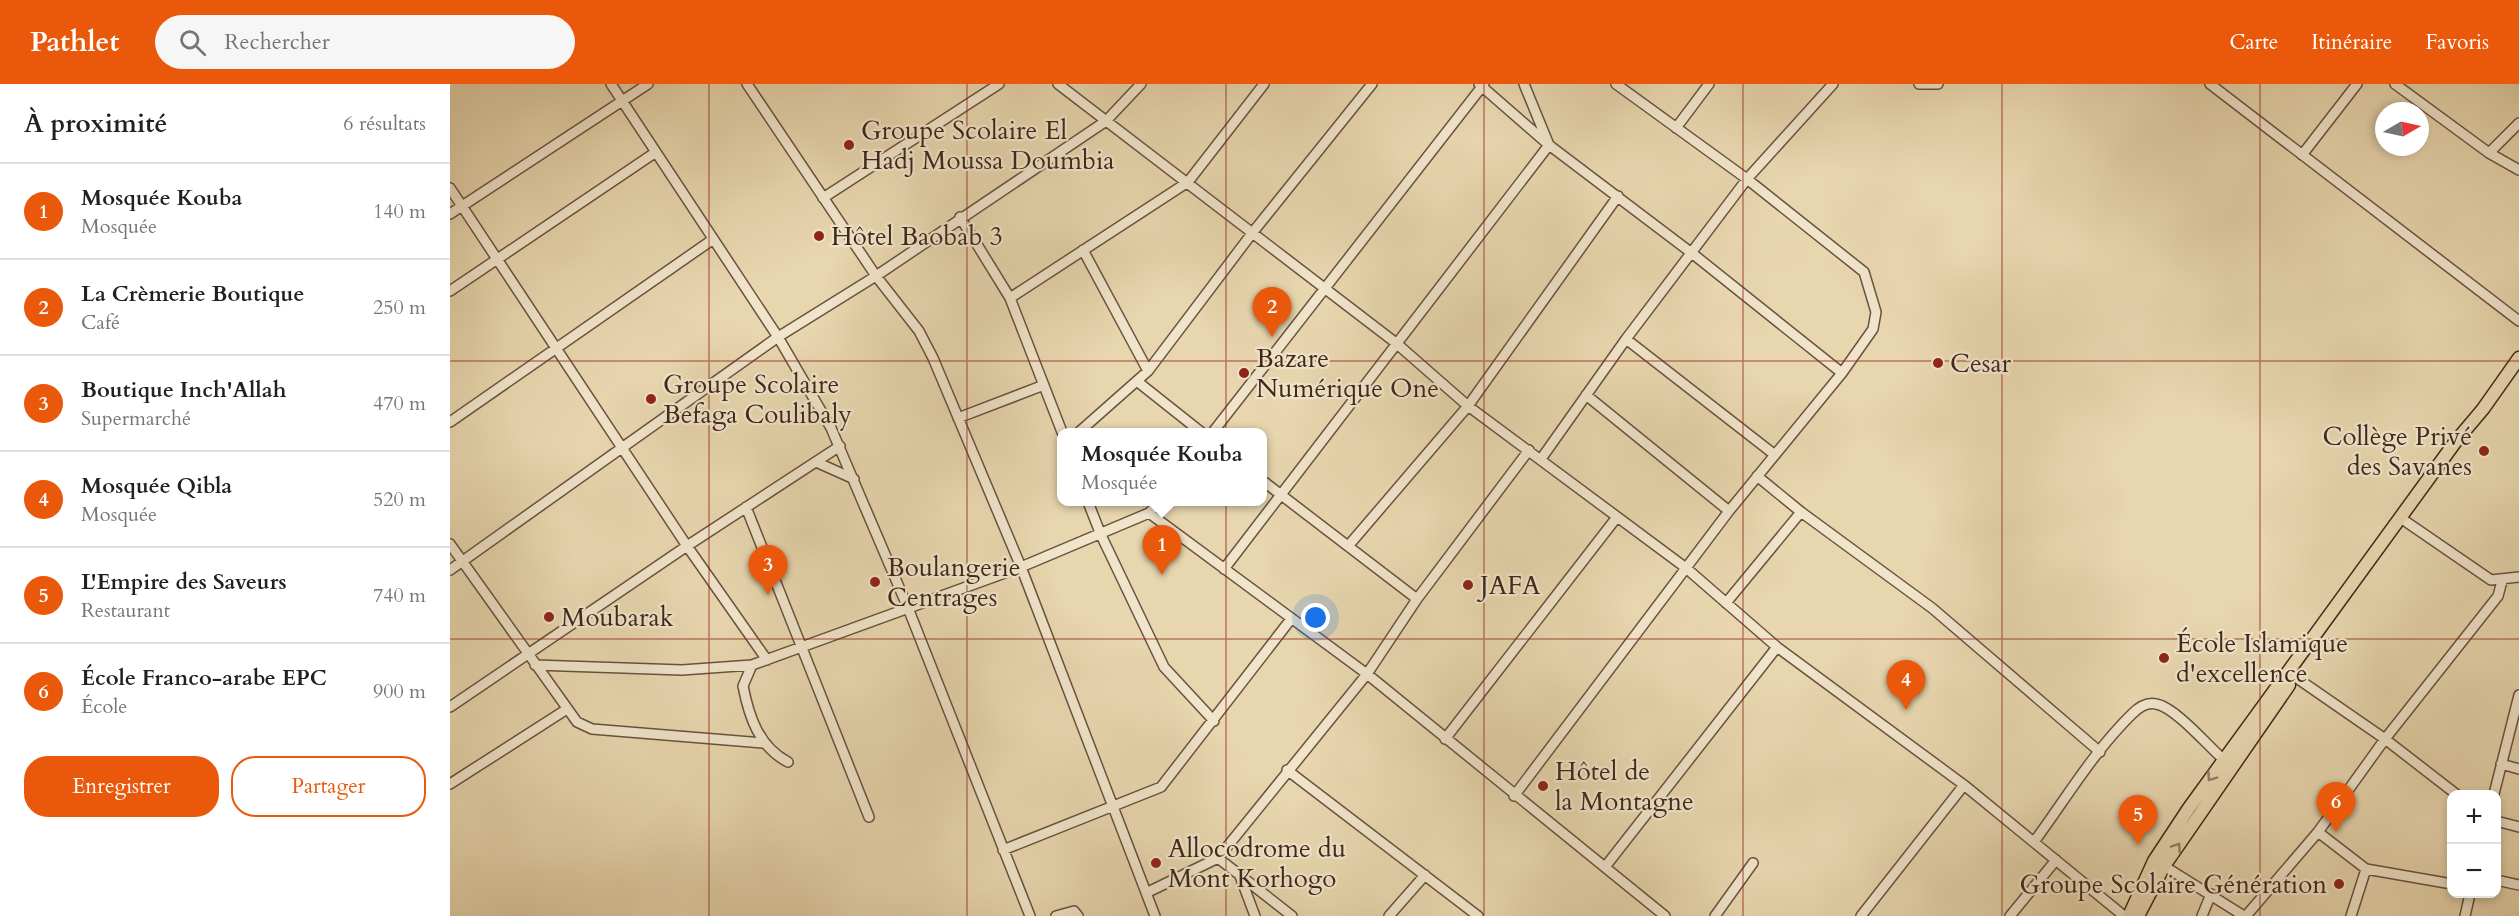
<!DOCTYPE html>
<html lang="fr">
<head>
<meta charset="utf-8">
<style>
  body { margin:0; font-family:Cardo,serif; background:#f6f6f6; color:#202124 }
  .controls { position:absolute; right:18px; bottom:18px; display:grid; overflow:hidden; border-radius:12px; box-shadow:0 3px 9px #0003 }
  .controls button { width:54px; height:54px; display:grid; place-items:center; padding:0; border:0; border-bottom:2px solid #e0e0e0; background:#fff; color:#202124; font:30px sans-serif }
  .compass { position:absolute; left:1925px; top:18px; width:54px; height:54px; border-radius:50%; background:#fff; box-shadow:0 3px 9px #0003; rotate:81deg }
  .you { position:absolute; left:866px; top:534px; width:21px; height:21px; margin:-15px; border:4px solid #fff; border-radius:50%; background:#1a73e8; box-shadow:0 0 0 9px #1a73e833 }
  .badge { display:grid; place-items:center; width:39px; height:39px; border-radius:50%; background:#ea580c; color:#fff; font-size:20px; font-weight:700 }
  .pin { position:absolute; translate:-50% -50px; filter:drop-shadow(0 2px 3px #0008) }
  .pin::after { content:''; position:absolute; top:32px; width:21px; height:18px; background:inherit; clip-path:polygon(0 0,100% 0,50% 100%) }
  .popup { position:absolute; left:607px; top:344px; width:210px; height:78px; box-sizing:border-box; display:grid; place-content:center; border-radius:12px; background:#fff; filter:drop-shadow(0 2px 4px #0005); font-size:20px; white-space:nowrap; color:#757577 }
  .popup b { font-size:22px; color:#202124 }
  .popup::after { content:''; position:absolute; left:50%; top:100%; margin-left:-12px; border:12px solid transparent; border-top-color:#fff }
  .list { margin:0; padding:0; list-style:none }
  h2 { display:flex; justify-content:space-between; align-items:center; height:78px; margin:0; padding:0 24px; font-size:26px }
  h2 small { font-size:20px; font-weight:400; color:#757577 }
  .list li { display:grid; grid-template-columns:39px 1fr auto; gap:18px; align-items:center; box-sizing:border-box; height:96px; padding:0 24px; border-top:2px solid #e0e0e0 }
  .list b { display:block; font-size:22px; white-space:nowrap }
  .list p { margin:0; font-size:20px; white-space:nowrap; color:#757577 }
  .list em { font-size:20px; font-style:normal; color:#757577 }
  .actions { display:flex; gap:12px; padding:18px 24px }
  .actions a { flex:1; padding:14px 0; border:2px solid #ea580c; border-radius:24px; text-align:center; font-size:21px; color:#ea580c }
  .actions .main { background:#ea580c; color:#fff }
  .icon { flex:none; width:33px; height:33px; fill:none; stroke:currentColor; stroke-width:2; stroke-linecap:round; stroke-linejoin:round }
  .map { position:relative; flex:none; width:2069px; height:832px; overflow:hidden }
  header { display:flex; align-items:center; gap:36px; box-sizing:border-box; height:84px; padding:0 30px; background:#ea580c; color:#fff }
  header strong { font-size:28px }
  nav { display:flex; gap:33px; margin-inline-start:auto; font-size:21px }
  .search { width:420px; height:54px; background:#f6f6f6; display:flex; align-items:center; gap:15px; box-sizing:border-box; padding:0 21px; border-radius:33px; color:#757577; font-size:22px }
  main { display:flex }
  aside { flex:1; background:#fff }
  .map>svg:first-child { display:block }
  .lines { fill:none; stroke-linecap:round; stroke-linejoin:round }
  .minor-casing { stroke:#695240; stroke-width:12 }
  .major-casing { stroke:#3f261b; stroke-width:15 }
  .minor { stroke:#f0e4ca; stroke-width:9 }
  .major { stroke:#e8d6ae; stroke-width:12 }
  .oneway { stroke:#947e64 }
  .grid { fill:none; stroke:#8f2418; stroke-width:1.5; stroke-opacity:0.55 }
  .poi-dot { fill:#8f2418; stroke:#f0e4ca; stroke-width:2 }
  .labels { text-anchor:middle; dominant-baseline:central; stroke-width:4.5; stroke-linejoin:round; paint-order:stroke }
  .poi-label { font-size:26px; fill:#3f261b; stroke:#f0e4ca; text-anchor:start }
</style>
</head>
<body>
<header>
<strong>Pathlet</strong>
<div class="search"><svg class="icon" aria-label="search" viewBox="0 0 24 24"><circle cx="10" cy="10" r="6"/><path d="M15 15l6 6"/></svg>Rechercher</div>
<nav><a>Carte</a><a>Itinéraire</a><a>Favoris</a></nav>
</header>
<main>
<aside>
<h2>À proximité<small>6 résultats</small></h2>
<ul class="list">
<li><span class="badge">1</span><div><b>Mosquée Kouba</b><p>Mosquée</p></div><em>140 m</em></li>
<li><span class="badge">2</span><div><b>La Crèmerie Boutique</b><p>Café</p></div><em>250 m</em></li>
<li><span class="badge">3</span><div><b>Boutique Inch'Allah</b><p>Supermarché</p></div><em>470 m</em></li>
<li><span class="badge">4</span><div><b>Mosquée Qibla</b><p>Mosquée</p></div><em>520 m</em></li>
<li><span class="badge">5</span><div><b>L'Empire des Saveurs</b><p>Restaurant</p></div><em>740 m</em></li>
<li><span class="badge">6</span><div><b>École Franco-arabe EPC</b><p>École</p></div><em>900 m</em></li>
</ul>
<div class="actions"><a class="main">Enregistrer</a><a>Partager</a></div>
</aside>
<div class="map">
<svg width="2069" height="832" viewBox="0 0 2069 832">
  <rect width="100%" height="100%" fill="#e8d6ae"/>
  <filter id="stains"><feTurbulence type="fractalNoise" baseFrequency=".00333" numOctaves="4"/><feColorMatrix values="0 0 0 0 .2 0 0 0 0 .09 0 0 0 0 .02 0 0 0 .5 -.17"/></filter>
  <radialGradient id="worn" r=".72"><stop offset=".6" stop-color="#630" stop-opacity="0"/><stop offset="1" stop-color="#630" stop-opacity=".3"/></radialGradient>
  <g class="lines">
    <!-- minor casing -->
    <g class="minor-casing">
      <path id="minor" d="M161 0 328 253 381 344 458 524 580 832
        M297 0 426 192 469 247 483 274 571 483 705 832
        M608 0 946 259 1018 322 1236 484 1327 563 1514 701 1674 832
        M1029 0 1099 61 1243 170 1392 289
        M1469 0H1488
        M1760 0 2069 237
        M1945 0 2039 69 2069 86
        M1226 44 1259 0
        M2039 69 2069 39
        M1852 71 1907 0
        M0 104 237 462 317 576
        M373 114 549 0
        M0 130 198 0
        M510 133 560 214 612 348
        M633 166 698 287
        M0 207 206 68
        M560 214 738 98 814 0
        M1176 255 1325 371
        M688 298 751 348
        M1136 311 1279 427
        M508 334 594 301
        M0 338 262 156
        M629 348 698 287 803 148 922 0
        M763 348 1034 0
        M1091 375 1176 255 1297 95 1383 0
        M366 378 404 395
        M1307 392 1351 428 1482 524 1650 668
        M813 397 967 515
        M638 418 651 451 714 583 764 637
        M296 423 419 733
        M699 429 917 590 1215 832
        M1955 437 2041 496 2069 493
        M0 460 127 638 142 645 313 659
        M899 461 1018 322 1168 112
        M774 485 1099 61 1074 0
        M0 486 328 253 426 192 656 37 691 0
        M1276 519 1351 428
        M85 581 232 586 302 581 571 483 699 429 709 418
        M302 581 293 602C299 633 309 663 338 678
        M1838 588 1935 655 2006 710
        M0 623 237 462 390 362
        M995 655 1167 433
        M2051 680 2069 685
        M837 686 1028 832
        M0 700 117 625
        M2044 710 2069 611
        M1064 712 1279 427 1392 289 1423 245 1426 228 1414 188 1297 95 1166 0
        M2046 737 2069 743
        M1868 748 1916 785 2002 800
        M1584 758C1615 716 1644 667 1682 630 1688 624 1697 618 1706 620 1725 623 1758 662 1773 675
        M553 766 711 703 841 535
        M768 774 842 832
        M1714 782 1794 832
        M1155 783 1327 563
        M790 792 805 832
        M2046 796 2069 801
        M696 809 768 774 917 590 967 515 1079 366
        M606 832 624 827 628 832
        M939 832 975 791
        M1265 832 1303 779
        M1411 832 1514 701
        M1560 832 1606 776
        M1752 832 1761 810
        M1796 832 1868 748 1935 655 2048 512 2052 497
        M1901 832 1916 785
        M2015 832 2020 810"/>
    </g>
    <!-- major casing -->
    <g class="major-casing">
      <path id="major" d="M1679 832 1704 777 1739 724 2006 357 2033 325 2069 274
        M1688 832 1714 782 1839 601"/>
    </g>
    <!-- minor -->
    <use href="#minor" class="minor"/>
    <!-- major -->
    <use href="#major" class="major"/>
  </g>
  <!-- one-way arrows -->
  <defs><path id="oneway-chevron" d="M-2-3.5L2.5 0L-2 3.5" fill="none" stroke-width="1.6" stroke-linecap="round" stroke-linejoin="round" transform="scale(1.5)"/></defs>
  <g class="oneway">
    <use href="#oneway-chevron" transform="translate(1761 693) rotate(125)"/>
    <use href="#oneway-chevron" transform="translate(1727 763) rotate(-57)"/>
  </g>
  <!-- grid -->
  <path class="grid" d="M259 0V832M517 0V832M776 0V832M1034 0V832M1293 0V832M1552 0V832M1810 0V832M0 277H2069M0 555H2069"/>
  <!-- markers -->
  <g class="poi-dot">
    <circle cx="399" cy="61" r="6"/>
    <circle cx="369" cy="152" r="6"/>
    <circle cx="1488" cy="279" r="6"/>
    <circle cx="794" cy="289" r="6"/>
    <circle cx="201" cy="315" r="6"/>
    <circle cx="2034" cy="367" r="6"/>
    <circle cx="425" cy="498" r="6"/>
    <circle cx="1018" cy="501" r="6"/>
    <circle cx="99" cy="533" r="6"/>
    <circle cx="1714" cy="574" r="6"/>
    <circle cx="1093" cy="702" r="6"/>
    <circle cx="706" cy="779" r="6"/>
    <circle cx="1889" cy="800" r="6"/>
  </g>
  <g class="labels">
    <!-- poi labels -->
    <g class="poi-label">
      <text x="411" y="46">Groupe Scolaire El<tspan x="411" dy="30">Hadj Moussa Doumbia</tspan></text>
      <text x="381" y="152">Hôtel Baobab 3</text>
      <text x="806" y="274">Bazare<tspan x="806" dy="30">Numérique One</tspan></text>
      <text x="1500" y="279">Cesar</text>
      <text x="213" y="300">Groupe Scolaire<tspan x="213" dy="30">Befaga Coulibaly</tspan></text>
      <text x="2022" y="352" text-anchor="end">Collège Privé<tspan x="2022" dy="30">des Savanes</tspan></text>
      <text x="437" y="483">Boulangerie<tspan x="437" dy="30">Centrages</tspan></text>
      <text x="1030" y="501">JAFA</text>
      <text x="111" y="533">Moubarak</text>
      <text x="1726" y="559">École Islamique<tspan x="1726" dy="30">d'excellence</tspan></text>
      <text x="1105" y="687">Hôtel de<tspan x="1105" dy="30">la Montagne</tspan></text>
      <text x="718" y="764">Allocodrome du<tspan x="718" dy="30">Mont Korhogo</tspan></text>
      <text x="1877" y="800" text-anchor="end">Groupe Scolaire Génération</text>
    </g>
  </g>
  <rect width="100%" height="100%" filter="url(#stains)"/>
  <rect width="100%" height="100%" fill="url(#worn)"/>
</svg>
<div class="controls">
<button>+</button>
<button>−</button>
</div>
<svg class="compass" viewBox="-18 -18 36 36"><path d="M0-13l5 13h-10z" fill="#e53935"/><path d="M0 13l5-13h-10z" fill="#757577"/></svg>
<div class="you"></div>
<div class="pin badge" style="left:712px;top:491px">1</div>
<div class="popup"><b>Mosquée Kouba</b>Mosquée</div>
<div class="pin badge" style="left:822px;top:253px">2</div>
<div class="pin badge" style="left:318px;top:511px">3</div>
<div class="pin badge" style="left:1456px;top:626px">4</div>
<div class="pin badge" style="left:1688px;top:761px">5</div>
<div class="pin badge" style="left:1886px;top:748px">6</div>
</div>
</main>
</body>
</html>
